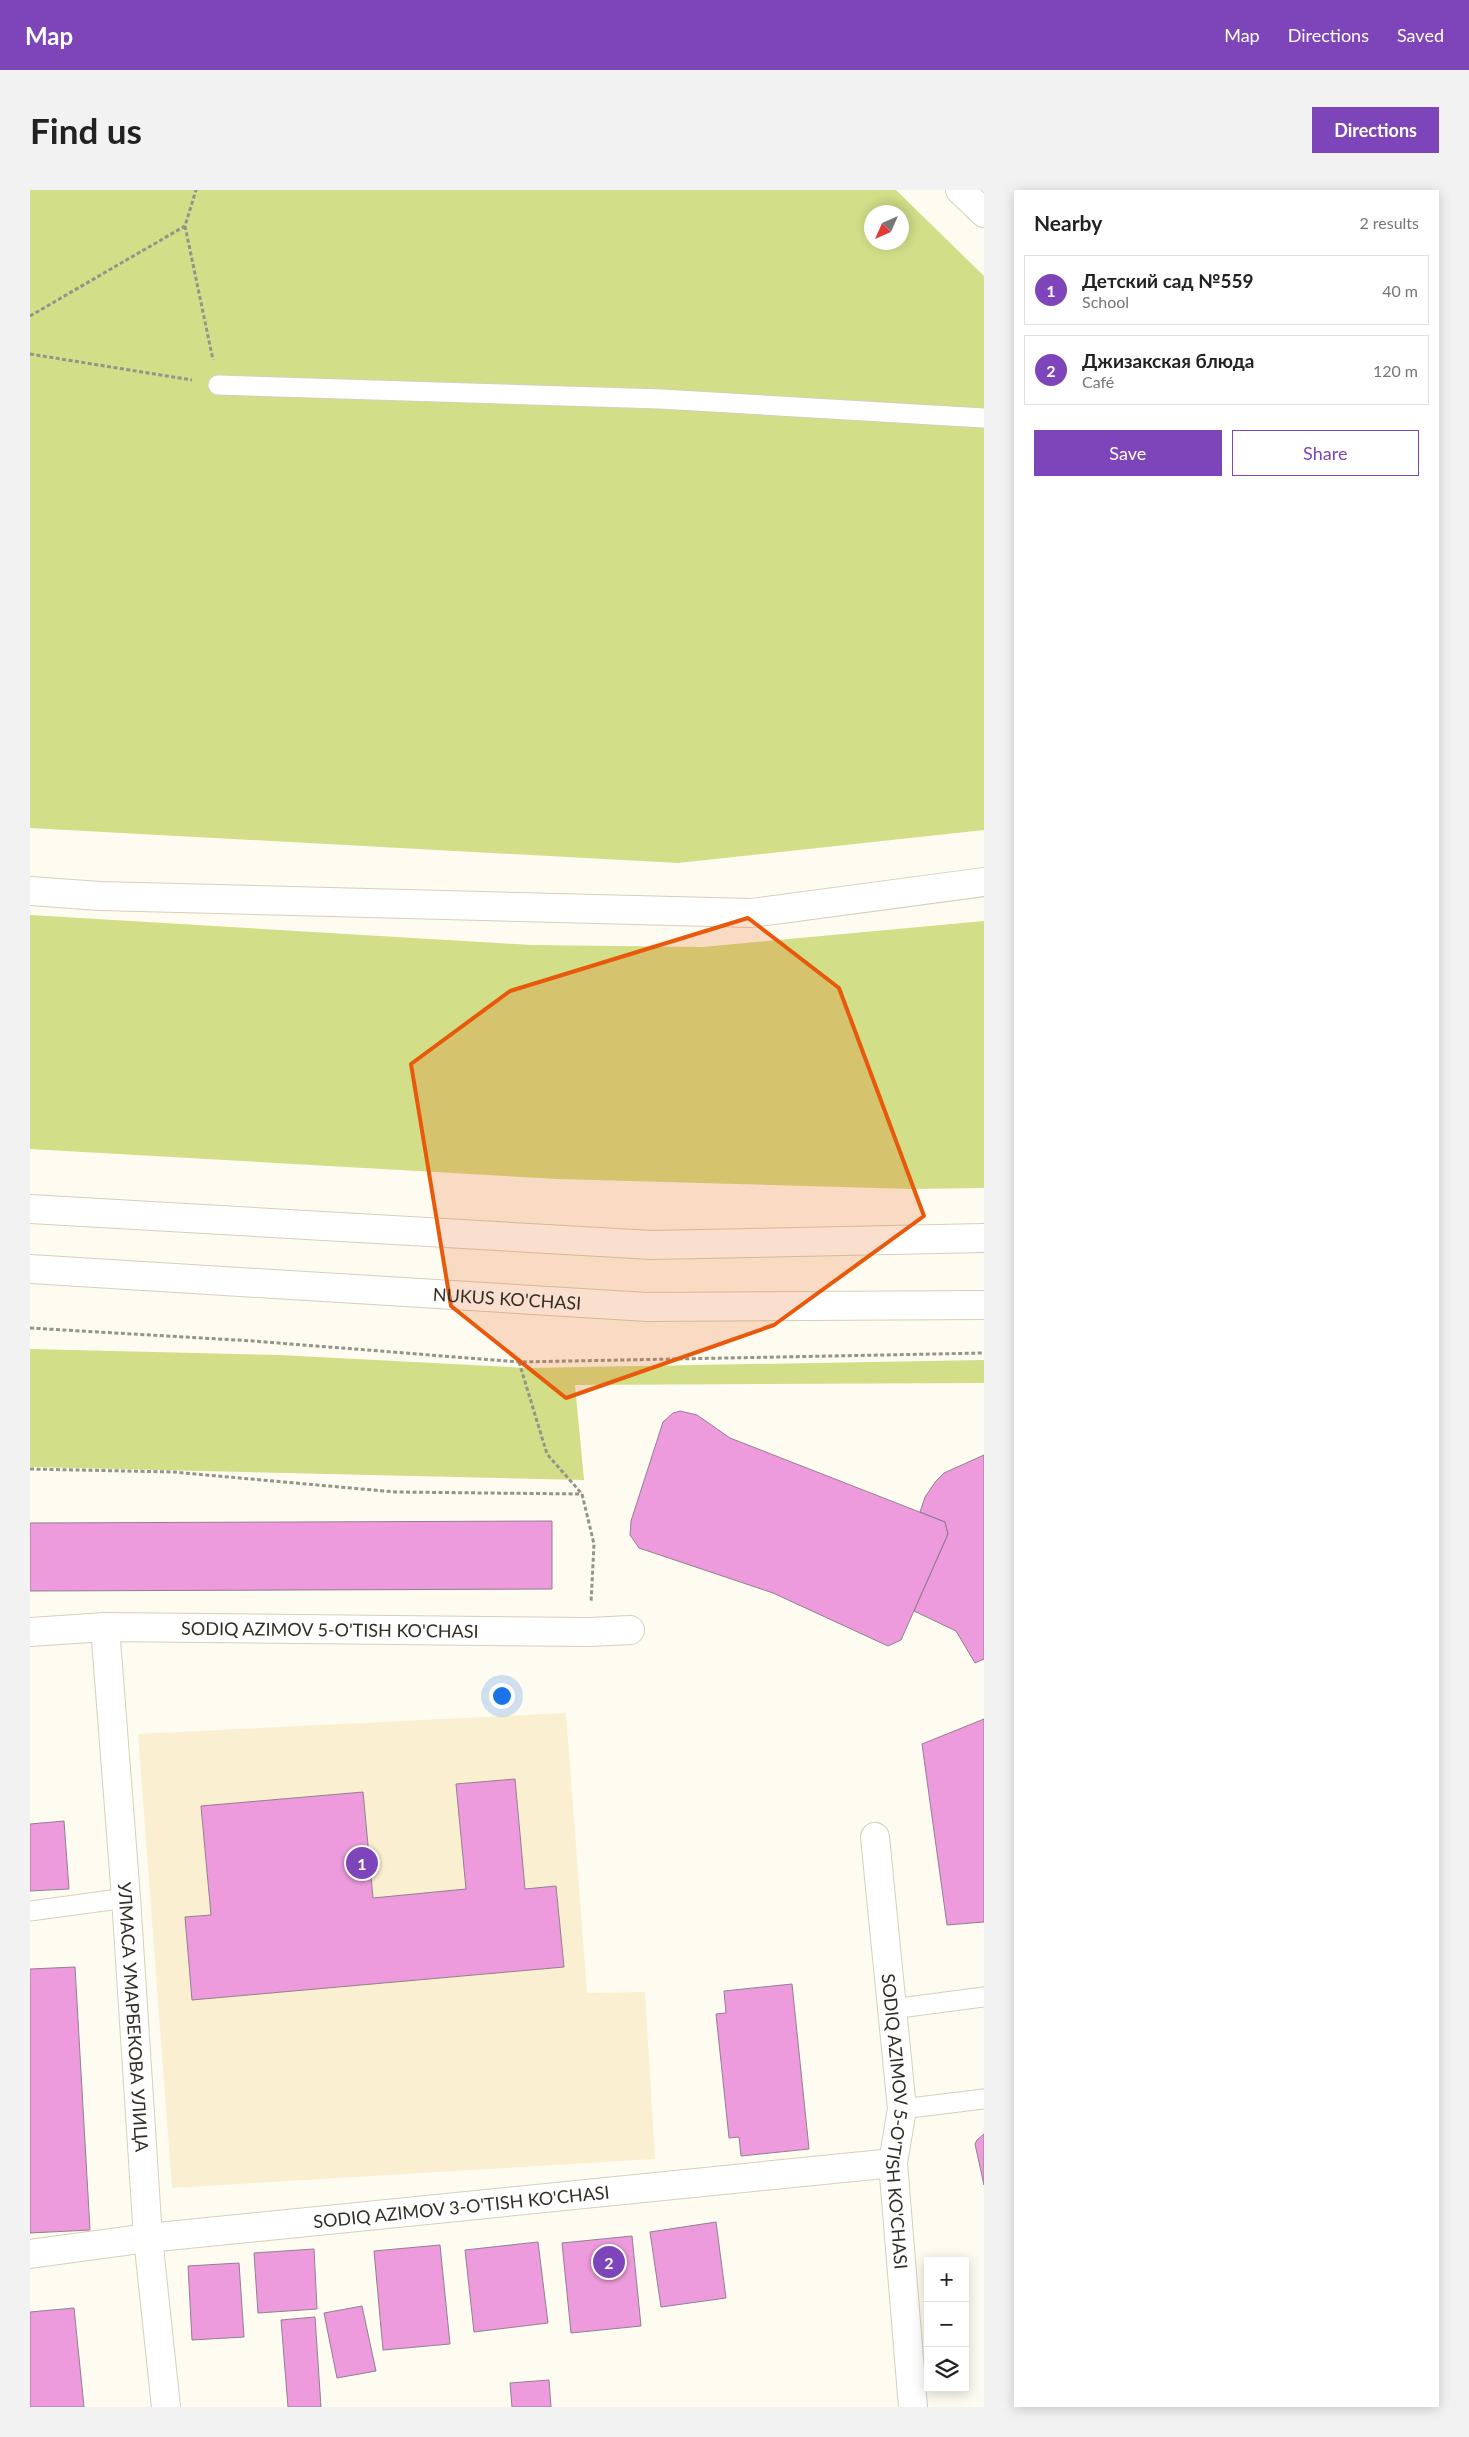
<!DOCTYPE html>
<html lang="en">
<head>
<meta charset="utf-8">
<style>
  body { margin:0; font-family:Lato,sans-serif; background:#f2f2f2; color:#222 }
  .controls { position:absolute; right:15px; bottom:15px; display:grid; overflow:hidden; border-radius:0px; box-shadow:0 2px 12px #0003 }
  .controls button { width:45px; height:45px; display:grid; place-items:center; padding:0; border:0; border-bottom:1px solid #e0e0e0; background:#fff; color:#222; font:25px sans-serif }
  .compass { position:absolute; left:834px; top:15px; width:45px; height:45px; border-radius:50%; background:#fff; box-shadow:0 2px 12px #0003; rotate:225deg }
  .you { position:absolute; left:471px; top:1505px; width:18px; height:18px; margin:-12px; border:4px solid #fff; border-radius:50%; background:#1a73e8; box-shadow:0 0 0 8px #1a73e833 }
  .badge { display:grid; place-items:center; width:32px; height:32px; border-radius:50%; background:#7e45bb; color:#fff; font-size:16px; font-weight:700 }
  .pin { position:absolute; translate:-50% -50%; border:2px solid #fff; box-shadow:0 1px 5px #0006 }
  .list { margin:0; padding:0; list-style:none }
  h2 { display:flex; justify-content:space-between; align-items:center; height:65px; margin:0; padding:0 20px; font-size:21px }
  h2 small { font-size:16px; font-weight:400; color:#767676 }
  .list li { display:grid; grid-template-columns:32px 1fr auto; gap:15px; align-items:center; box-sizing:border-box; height:70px; margin:0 10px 10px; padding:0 10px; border:1px solid #e0e0e0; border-radius:0px }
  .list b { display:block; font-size:19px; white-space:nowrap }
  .list p { margin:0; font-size:16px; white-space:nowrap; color:#767676 }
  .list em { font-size:16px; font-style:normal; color:#767676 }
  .actions { display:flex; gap:10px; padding:15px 20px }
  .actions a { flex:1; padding:11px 0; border:1px solid #7e45bb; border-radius:0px; text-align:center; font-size:18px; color:#7e45bb }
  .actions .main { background:#7e45bb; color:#fff }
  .icon { flex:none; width:28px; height:28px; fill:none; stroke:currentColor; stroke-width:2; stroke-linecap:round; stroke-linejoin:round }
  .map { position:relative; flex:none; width:954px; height:2217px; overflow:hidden; border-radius:0px }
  header { display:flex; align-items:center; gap:30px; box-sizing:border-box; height:70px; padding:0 25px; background:#7e45bb; color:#fff }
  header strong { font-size:24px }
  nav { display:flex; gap:28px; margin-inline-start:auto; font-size:18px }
  .intro { display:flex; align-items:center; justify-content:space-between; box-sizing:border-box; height:120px; padding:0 30px }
  h1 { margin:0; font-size:35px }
  .button { padding:12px 22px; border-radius:0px; background:#7e45bb; color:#fff; font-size:18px; font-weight:700 }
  main { display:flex; gap:30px; padding:0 30px }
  aside { flex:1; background:#fff; border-radius:0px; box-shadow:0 2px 12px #0003 }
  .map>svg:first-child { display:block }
  .built { fill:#faefd0 }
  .green { fill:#d2de88; fill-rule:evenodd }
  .building { fill:#ed9bdc; stroke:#927f8e }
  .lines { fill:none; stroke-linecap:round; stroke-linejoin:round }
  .lane-casing { stroke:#d7cfb8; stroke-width:21 }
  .street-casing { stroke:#d7cfb8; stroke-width:30 }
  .primary-casing { stroke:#d7cfb8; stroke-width:30 }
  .path { stroke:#96938a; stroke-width:3; stroke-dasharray:4 2.5; stroke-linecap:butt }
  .lane { stroke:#fff; stroke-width:19 }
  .street { stroke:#fff; stroke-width:28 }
  .primary { stroke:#fff; stroke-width:28 }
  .marked { fill:#e8590c; fill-opacity:0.2; stroke:#e8590c; stroke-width:4; stroke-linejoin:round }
  .labels { text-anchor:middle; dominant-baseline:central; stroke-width:4.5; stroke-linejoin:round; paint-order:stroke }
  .street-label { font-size:18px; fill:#312e25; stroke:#fff }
</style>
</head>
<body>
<header>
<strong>Map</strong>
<nav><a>Map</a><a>Directions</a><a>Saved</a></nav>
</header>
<div class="intro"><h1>Find us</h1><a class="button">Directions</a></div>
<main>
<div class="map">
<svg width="954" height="2217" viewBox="0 0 954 2217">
  <rect width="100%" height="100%" fill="#fefbf1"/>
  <!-- built -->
  <path class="built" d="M536 1523 557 1803 615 1802 625 1969 142 1998 108 1544Z"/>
  <!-- green -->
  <path class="green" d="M0 0H866L954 86V640L648 673 0 638ZM842 22H872V52H842Z
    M0 725 501 755 673 757 954 731V998L881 999 528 989 0 959Z
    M0 1159 249 1165 498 1178 954 1170V1193L545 1195 554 1290 0 1277Z"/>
  <!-- building -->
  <path class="building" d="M650 1221 667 1225 700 1248 915 1332 918 1344 871 1450 858 1456 743 1403 609 1358 600 1345 601 1331 633 1232 643 1223Z
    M954 1265V1469L945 1473 926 1441 884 1421 918 1344 915 1332 890 1322 895 1307 906 1291 914 1283Z
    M522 1331V1399L0 1401V1333Z
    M954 1529V1732L917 1735 892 1554Z
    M485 1589 495 1699 526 1696 534 1777 162 1810 155 1727 181 1725 171 1616 333 1602 343 1708 436 1699 426 1594Z
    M34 1631 39 1699 0 1701V1634Z
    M45 1777 60 2040 0 2043V1779Z
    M762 1794 779 1959 711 1966 709 1947 699 1948 686 1824 696 1823 694 1801Z
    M954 1944V1995L945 1954 947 1950Z
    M686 2032 696 2108 631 2117 620 2042Z
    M602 2046 611 2136 541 2143 532 2053Z
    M508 2052 518 2133 444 2142 435 2060Z
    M410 2055 420 2154 353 2160 344 2061Z
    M284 2059 287 2119 228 2123 224 2063Z
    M209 2073 214 2147 162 2150 158 2076Z
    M332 2116 346 2181 307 2188 294 2123Z
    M44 2118 54 2217H0V2122Z
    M285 2127 291 2217H258L251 2130Z
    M519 2190 521 2217H482L480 2193Z"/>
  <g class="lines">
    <!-- lane casing -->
    <g class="lane-casing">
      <path id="lane" d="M188 195 631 209 954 228
        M0 1721 96 1708
        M862 1819 954 1807
        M872 1919 954 1909"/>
    </g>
    <!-- street casing -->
    <g class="street-casing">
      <g id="street">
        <path d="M930 0 954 23"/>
        <path d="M0 701 70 706 721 723 954 692"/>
        <path id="s1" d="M75 1437 96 1708 118 2048 136 2217"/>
        <path id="s2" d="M0 1442 75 1437 560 1442 600 1440"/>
        <path id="s3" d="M845 1647 872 1919 863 1973 883 2217"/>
        <path id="s4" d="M0 2064 118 2048 863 1973"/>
      </g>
    </g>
    <!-- primary casing -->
    <g class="primary-casing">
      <g id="primary">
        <path d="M0 1019 622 1055 954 1048"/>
        <path id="s5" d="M0 1079 617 1117 954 1115"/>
      </g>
    </g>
    <!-- path -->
    <path class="path" d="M155 36 183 170
      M0 126 155 36 166 0
      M0 164 162 190
      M0 1138 223 1151 489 1172 954 1163
      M489 1172 517 1264 552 1304 564 1354 561 1413
      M0 1279 143 1282 365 1302 552 1304"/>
    <!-- lane -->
    <use href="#lane" class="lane"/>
    <!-- street -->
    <use href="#street" class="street"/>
    <!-- primary -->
    <use href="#primary" class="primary"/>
  </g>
  <!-- marked area -->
  <path class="marked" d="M718 728 809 798 894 1026 744 1135 536 1208 421 1116 381 874 480 801Z"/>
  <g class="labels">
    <!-- street labels -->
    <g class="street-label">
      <text stroke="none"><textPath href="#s5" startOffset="478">NUKUS KO'CHASI</textPath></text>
      <text stroke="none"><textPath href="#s2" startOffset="300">SODIQ AZIMOV 5-O'TISH KO'CHASI</textPath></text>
      <text stroke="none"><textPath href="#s1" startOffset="391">УЛМАСА УМАРБЕКОВА УЛИЦА</textPath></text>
      <text stroke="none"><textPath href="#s3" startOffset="286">SODIQ AZIMOV 5-O'TISH KO'CHASI</textPath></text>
      <text stroke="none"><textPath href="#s4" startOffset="434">SODIQ AZIMOV 3-O'TISH KO'CHASI</textPath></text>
    </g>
  </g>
</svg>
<div class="controls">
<button>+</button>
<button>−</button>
<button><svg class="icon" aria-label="layers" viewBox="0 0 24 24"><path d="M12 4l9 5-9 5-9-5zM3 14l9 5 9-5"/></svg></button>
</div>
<svg class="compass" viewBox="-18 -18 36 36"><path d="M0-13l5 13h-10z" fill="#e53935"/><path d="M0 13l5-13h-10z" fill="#767676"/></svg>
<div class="you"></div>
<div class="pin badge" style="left:332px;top:1673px">1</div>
<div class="pin badge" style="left:579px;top:2072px">2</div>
</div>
<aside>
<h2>Nearby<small>2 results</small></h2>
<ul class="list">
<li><span class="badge">1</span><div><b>Детский сад №559</b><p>School</p></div><em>40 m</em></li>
<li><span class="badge">2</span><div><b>Джизакская блюда</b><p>Café</p></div><em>120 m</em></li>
</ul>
<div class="actions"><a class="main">Save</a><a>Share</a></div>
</aside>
</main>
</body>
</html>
